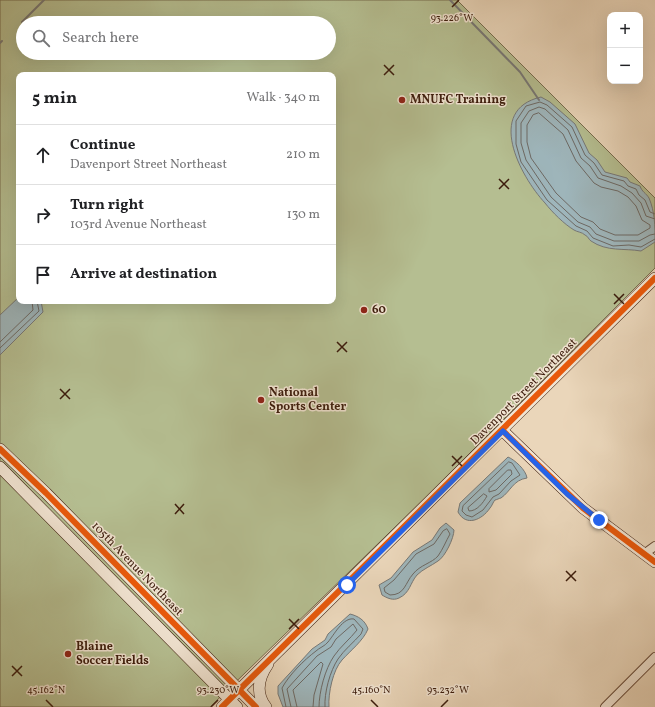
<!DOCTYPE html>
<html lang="en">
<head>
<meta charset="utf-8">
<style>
  body { margin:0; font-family:Vollkorn,serif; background:#f2f2f2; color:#202124 }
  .controls { position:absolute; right:12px; top:12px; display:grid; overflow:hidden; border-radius:8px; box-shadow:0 4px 16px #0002 }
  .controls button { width:36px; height:36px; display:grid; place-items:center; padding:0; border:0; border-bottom:1px solid #e0e0e0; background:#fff; color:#202124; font:20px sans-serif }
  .stop { position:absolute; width:12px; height:12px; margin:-9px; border:3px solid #2563eb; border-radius:50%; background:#fff }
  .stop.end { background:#2563eb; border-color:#fff; box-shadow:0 1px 4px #0008 }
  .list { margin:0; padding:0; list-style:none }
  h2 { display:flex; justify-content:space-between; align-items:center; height:52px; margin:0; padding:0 16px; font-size:17px }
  h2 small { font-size:13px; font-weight:400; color:#757577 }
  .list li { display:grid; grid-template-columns:26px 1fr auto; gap:12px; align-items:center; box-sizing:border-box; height:60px; padding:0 16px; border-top:1px solid #e0e0e0 }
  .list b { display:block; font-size:15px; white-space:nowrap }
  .list p { margin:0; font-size:13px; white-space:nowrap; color:#757577 }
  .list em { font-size:13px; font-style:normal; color:#757577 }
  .icon { flex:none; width:22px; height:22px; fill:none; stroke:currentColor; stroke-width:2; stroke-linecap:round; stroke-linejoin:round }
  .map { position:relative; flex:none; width:655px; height:707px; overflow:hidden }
  .search { position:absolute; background:#fff; box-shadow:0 4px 16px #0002; left:16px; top:16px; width:320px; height:44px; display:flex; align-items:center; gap:10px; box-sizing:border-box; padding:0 14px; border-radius:22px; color:#757577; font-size:15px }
  .panel { position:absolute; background:#fff; box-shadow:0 4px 16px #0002; left:16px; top:72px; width:320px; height:232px; border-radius:8px }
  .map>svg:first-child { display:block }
  .green { fill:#b5be91; stroke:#786d4e; fill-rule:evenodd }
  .water { fill:#9eb6bc; stroke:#777876 }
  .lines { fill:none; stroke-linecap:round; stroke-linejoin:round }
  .shore { stroke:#6d6964; stroke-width:1 }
  .stream { stroke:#777876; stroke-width:2 }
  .street-casing { stroke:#684a38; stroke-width:10 }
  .secondary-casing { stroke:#3c1c0c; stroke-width:12 }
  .street { stroke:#f1e4d2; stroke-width:8 }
  .secondary { stroke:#f1e4d2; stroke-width:11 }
  .cycleway-casing { stroke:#f1e4d2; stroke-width:8 }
  .cycleway { stroke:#e8590c; stroke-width:6 }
  .route { stroke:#2563eb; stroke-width:5 }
  .ticks { fill:none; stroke:#3c1c0c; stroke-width:1.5 }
  .poi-dot { fill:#8f2418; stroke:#f1e4d2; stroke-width:1.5 }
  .labels { text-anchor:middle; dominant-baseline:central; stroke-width:3; stroke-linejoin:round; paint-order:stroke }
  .poi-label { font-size:12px; font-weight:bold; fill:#3c1c0c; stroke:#f1e4d2; text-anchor:start }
  .street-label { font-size:12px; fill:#3c1c0c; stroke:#f1e4d2 }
  .ticks-label { font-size:10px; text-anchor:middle; fill:#3c1c0c; stroke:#f1e4d2; stroke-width:3; stroke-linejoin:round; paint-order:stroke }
</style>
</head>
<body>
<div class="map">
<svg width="655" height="707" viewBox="0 0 655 707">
  <rect width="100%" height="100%" fill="#ead6ba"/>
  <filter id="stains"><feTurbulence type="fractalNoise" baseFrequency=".005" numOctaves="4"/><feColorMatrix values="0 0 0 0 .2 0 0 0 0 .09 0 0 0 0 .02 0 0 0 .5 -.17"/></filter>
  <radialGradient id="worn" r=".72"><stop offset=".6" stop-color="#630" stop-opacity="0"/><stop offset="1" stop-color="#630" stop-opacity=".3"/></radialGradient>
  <!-- green -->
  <path class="green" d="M0 0H457L655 198V268L424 499 210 707H0ZM23 23H329V53H23ZM19 75H333V301H19Z"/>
  <!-- water -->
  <path class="water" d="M541 97 550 102 575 124 589 153 597 160 605 172 627 178 630 182 640 186C642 192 646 193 649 198 655 212 655 226 655 242L641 251C624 248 607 252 591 241 589 240 588 236 585 235 582 232 577 232 574 230 564 224 552 212 545 203 520 176 485 110 541 97Z
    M19 297V301H41L43 312 0 355V315Z
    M508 457C515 460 526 470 527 478 513 480 511 491 501 498 500 498 496 500 495 500 493 502 492 506 490 508 482 520 466 527 458 512L460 503Z
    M446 523 454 530C454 538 445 557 438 561 431 566 423 569 417 575 410 583 410 593 399 598 393 601 387 598 382 595L379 585 391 578 413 552 432 540 440 528Z
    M350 614C358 616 365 620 368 629 363 641 351 650 342 660 333 670 328 693 329 707H283L278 694V686L312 649 325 640 328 634Z"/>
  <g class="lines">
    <!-- shore -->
    <path class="shore" d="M539 113 563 134 576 161 594 183 601 187 618 191 628 197 636 206 642 220 650 225V228L638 235H615L600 229 593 222 581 217 556 193 531 158 527 142V125L533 115Z
      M655 214 650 212 645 200 639 195 636 189 628 186 624 181 602 175 594 163 585 155 572 127 547 105 540 102 526 106 516 121V144L521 162 547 200 576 226 587 231 593 238 613 246 629 245 641 247 655 239
      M655 219 646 216 641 203 632 193 621 186 598 178 590 166 581 158 568 130 545 109 539 107 529 111 521 123V143L526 160 551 197 578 222 590 227 596 234 614 241H639L650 235 655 234
      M0 342 33 310 32 301
      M0 348 39 311 37 301
      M509 462 512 463 520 475 511 481 499 494 493 497 483 510 472 517 466 515 462 511 463 506Z
      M508 470H511L512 474 496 490 489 492V489Z
      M484 494 487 496C483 503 477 511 469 511L468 508Z
      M447 529 450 534C446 541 443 549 438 556 432 563 420 565 413 574 405 583 405 595 390 595L385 592 384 588 394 580 416 554 434 544 443 531Z
      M286 707 282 688C289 675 304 660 316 651 319 648 325 646 328 642 334 635 343 617 354 619L363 629 361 634C354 642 344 650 338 659 330 671 324 693 325 707
      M291 707 287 689 317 656 331 647 336 639 353 624 357 630C350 639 340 647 334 656 325 669 319 692 319 707
      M297 707 293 690 321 662 323 664 314 695 313 707"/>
    <!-- stream -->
    <path class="stream" d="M450 0 520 72 539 100
      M22 22 44 0
      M0 43 2 41"/>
    <!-- street casing -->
    <g class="street-casing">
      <path id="street" d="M644 554 655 546
        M605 707 655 657"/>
    </g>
    <!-- secondary casing -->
    <g class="secondary-casing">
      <path id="secondary" d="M503 431 583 508 655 562
        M0 449 46 493 256 707
        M0 467 237 707
        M222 707 655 278
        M266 707C255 693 259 677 268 664"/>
    </g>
    <!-- street -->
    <use href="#street" class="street"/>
    <!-- secondary -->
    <use href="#secondary" class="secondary"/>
    <!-- cycleway casing -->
    <g class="cycleway-casing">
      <path id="cycleway" d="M503 431 583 508 655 562
        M0 449 46 493 256 707
        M222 707 655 278"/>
    </g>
    <!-- cycleway -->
    <use href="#cycleway" class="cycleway"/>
  </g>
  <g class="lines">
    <!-- route -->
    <path class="route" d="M347 585 503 431 567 494 599 520"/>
  </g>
  <!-- ticks -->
  <path class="ticks" d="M452 7 459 0M384 65 394 75M384 75 394 65M499 179 509 189M499 189 509 179M614 294 624 304M614 304 624 294M337 342 347 352M337 352 347 342M60 389 70 399M60 399 70 389M452 456 462 466M452 466 462 456M175 504 184 514M175 514 184 504M566 571 576 581M566 581 576 571M289 619 299 629M289 629 299 619M12 666 22 676M12 676 22 666M46 700 53 707M371 700 378 707M211 707 218 700M441 707 448 700"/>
  <!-- markers -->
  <g class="poi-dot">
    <circle cx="402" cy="100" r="4"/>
    <circle cx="364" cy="310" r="4"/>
    <circle cx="261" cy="400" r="4"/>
    <circle cx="68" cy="654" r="4"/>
  </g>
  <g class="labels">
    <!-- poi labels -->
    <g class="poi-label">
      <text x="410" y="100">MNUFC Training</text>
      <text x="372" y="310">60</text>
      <text x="269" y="393">National<tspan x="269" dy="14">Sports Center</tspan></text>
      <text x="76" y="647">Blaine<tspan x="76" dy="14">Soccer Fields</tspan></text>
    </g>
    <!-- street labels -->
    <g class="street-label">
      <text transform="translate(524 392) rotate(-45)">Davenport Street Northeast</text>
      <text transform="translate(137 569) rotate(46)">105th Avenue Northeast</text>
    </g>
  </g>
  <g class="ticks-label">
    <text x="452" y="21">93.226°W</text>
    <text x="218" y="693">93.230°W</text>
    <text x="46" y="693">45.162°N</text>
    <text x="371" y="693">45.160°N</text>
    <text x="448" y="693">93.232°W</text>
  </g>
  <rect width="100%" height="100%" filter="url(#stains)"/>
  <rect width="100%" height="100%" fill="url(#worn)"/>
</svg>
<div class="controls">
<button>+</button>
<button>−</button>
</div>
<div class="stop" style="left:347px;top:585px"></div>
<div class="stop end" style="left:599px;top:520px"></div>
<div class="search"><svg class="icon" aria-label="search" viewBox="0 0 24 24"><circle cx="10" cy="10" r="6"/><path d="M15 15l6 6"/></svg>Search here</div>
<section class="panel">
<h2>5 min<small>Walk · 340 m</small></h2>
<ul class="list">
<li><svg class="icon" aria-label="ahead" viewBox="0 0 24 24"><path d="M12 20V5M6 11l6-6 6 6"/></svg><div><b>Continue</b><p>Davenport Street Northeast</p></div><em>210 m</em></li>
<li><svg class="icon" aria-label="right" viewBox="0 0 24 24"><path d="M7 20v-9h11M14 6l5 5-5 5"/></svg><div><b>Turn right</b><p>103rd Avenue Northeast</p></div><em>130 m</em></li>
<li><svg class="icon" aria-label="arrive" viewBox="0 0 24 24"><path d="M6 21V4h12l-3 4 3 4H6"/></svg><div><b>Arrive at destination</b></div></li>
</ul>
</section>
</div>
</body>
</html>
